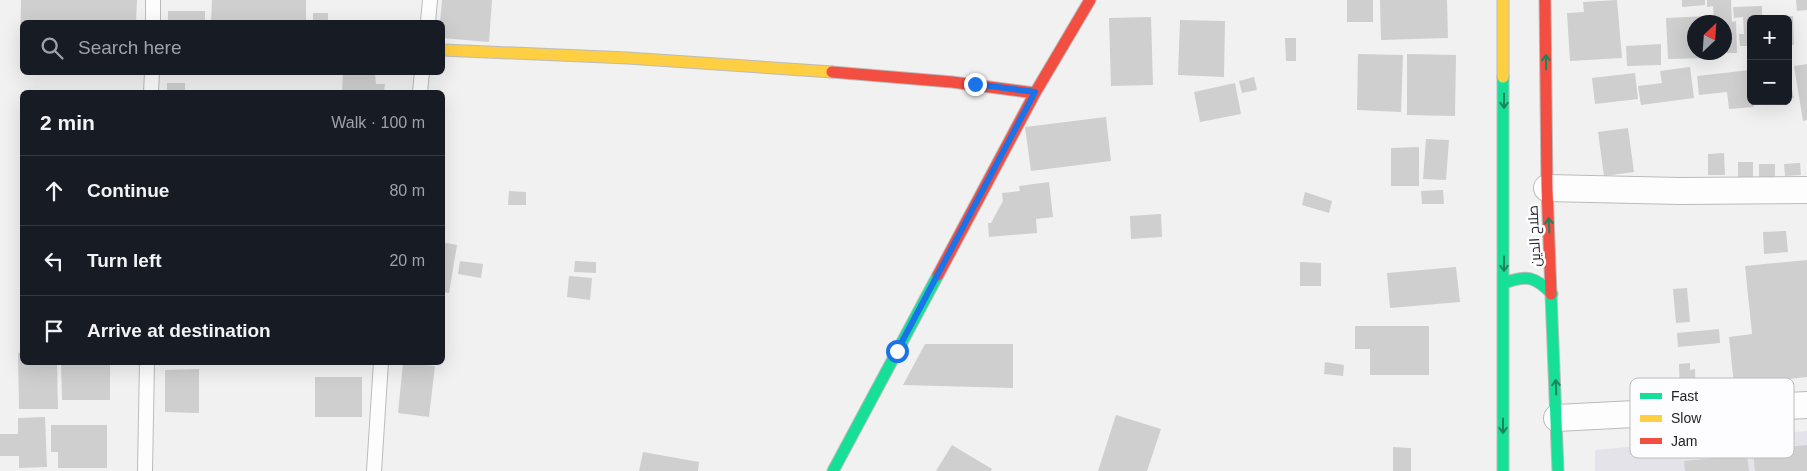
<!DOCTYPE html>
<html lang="en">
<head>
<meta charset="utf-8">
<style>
  body { margin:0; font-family:Arial,Cairo,sans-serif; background:#20242c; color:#f1f3f6 }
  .controls { position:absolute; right:15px; top:15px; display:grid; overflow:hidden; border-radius:8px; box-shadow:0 5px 20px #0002 }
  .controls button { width:45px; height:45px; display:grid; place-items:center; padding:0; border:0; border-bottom:1px solid #363941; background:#171b24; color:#f1f3f6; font:25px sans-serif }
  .compass { position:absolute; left:1687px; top:15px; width:45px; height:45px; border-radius:50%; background:#171b24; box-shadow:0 5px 20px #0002; rotate:25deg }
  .stop { position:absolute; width:15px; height:15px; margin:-11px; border:4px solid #1a73e8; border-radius:50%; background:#fff }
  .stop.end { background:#1a73e8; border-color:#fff; box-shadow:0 1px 5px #0008 }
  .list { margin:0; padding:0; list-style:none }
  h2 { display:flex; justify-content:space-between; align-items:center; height:65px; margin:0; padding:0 20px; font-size:21px }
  h2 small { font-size:16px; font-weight:400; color:#9ea1a6 }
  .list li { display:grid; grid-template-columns:32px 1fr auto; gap:15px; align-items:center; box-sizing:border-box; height:70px; padding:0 20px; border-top:1px solid #363941 }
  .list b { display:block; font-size:19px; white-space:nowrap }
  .list em { font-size:16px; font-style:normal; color:#9ea1a6 }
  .icon { flex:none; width:28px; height:28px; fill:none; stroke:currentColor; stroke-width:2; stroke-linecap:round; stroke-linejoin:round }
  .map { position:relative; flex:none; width:1807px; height:471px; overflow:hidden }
  .search { position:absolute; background:#171b24; box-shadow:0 5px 20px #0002; left:20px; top:20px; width:425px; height:55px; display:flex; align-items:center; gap:12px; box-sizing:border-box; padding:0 18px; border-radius:8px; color:#9ea1a6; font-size:19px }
  .panel { position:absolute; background:#171b24; box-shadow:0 5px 20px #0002; left:20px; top:90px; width:425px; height:275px; border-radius:8px }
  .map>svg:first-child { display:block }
  .built { fill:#e4e3e9 }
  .building { fill:#cfcfcf }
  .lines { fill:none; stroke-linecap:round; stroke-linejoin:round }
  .lane-casing { stroke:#bbb; stroke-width:16 }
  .street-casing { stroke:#bbb; stroke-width:28 }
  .fast-casing { stroke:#bbb; stroke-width:13 }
  .slow-casing { stroke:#bbb; stroke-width:13 }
  .jam-casing { stroke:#bbb; stroke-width:13 }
  .lane { stroke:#fdfdfd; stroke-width:14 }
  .street { stroke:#fdfdfd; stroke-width:26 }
  .fast { stroke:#16e098; stroke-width:11 }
  .slow { stroke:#ffcf43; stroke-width:11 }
  .jam { stroke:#f24e42; stroke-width:11 }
  .oneway { stroke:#1d825e }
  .route { stroke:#1a73e8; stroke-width:6 }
  .labels { text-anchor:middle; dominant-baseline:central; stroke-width:5; stroke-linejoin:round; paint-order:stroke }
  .street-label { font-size:14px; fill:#242325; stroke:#fdfdff }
  .key { fill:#fdfdff; stroke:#bcbcbe; stroke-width:1 }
  .key-label { font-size:14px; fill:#242325 }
</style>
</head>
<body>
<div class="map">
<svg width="1807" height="471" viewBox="0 0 1807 471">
  <rect width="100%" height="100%" fill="#f1f1f2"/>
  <!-- built -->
  <path class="built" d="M1807 431V471H1595V450Z"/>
  <!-- building -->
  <path class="building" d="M21 0H137L136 22H22V51H20Z
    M212 0H306V22H211Z
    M442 0H492L489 42 442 38V22H440Z
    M1347 0H1373V22H1347Z
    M1380 0H1447L1448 38 1381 40Z
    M1617 0 1622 58 1570 61 1567 13 1584 12 1583 2Z
    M1682 0H1705V5L1682 7Z
    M1707 0H1731L1732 22 1736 21 1737 53H1724V22H1714L1713 6 1707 7Z
    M1796 0H1807V10L1797 11Z
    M1762 6V16H1793L1794 45H1788V19H1751V46H1740L1739 34H1744L1743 17 1734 18 1733 7Z
    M168 11H205V22H168Z
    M313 13H328V22H313Z
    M1708 16V22H1694V52H1710V58L1668 59 1666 18Z
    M1151 17 1153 85 1111 86 1109 18Z
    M1180 20 1225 21 1224 77 1178 75Z
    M1285 38H1296V61H1286Z
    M1661 44V65L1627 66 1626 46Z
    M1358 54 1403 55 1401 112 1357 110Z
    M1407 54 1456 55 1455 116 1407 115Z
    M1807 64V120L1803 121 1794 66Z
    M1690 67 1694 98 1641 105 1638 86 1662 83 1660 71Z
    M1750 70 1751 101H1753L1754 107 1729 109 1727 92 1699 95 1697 76Z
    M1788 71 1794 98 1788 99Z
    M343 72H375L376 84H385L384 92H342Z
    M1635 73 1638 99 1595 104 1592 78Z
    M1254 77 1257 90 1242 93 1239 81Z
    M167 83H185V92H167Z
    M1235 83 1241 114 1200 122 1194 92Z
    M1106 117 1111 161 1031 171 1025 127Z
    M1628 128 1634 172 1604 176 1598 132Z
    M1426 139 1449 140 1446 180 1423 179Z
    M1419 147V186H1391V148Z
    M1724 153 1725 175H1708V154Z
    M1738 162H1753V177H1738Z
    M1800 163 1801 175 1785 176 1784 164Z
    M1759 164H1775V177H1759Z
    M1049 182 1053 217 1036 219 1037 233 989 237 988 223H991L1003 201 1002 193 1020 191 1019 186Z
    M1443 190 1444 204H1422L1421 191Z
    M509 191 526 192V205H508Z
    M1305 192 1332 201 1329 213 1302 205Z
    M1161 214 1162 237 1131 239 1130 216Z
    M1786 231 1788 252 1764 254 1763 232Z
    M442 242 457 245 449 293 442 292Z
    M1807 260V377L1734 385 1729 337 1752 334 1745 266Z
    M460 261 483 264 481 278 458 274Z
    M575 261 596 262V273L574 272Z
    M1300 262 1321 263V286H1300Z
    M1456 267 1460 302 1390 308 1387 273Z
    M569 276 592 278 590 300 567 297Z
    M1687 288 1690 322 1676 323 1673 289Z
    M1355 326H1429V375H1370V349H1355Z
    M1719 329 1720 343 1678 347 1677 333Z
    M925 344H1013V388L903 385Z
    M18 353H22V362H57L58 409H19Z
    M61 362H110V400H62Z
    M1325 362 1344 365 1343 376 1324 374Z
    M403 363 435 366 429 417 398 413Z
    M1690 363V370L1695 369 1696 399H1680L1679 364Z
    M199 369V413L165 412V370Z
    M315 377H362V417H315Z
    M1116 415 1161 429 1147 471H1098Z
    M45 417 47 467 19 468V456H0V434H18V418Z
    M51 425H107V468H58V452H51Z
    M952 445 992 469 991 471H936Z
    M1807 445V471H1755L1753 450Z
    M1393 447 1411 448V471H1393Z
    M643 452 699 462 698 471H639Z
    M1747 455 1749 471H1685L1684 461Z"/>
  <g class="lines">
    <!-- lane casing -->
    <g class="lane-casing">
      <path id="lane" d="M153 22V0
        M428 22 430 0
        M151 92 152 72
        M420 92 422 72
        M145 471 147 362
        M374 471 381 362"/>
    </g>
    <!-- street casing -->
    <g class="street-casing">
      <path id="street" d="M1547 188 1680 191 1807 190
        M1557 418 1807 405"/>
    </g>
    <!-- fast casing -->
    <g class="fast-casing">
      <path id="fast" d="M1503 77V471
        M1504 283C1527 275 1535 276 1552 294
        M1551 294 1558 471
        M833 471 938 275"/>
    </g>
    <!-- slow casing -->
    <g class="slow-casing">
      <path id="slow" d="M1503 0V77
        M442 50 628 58 832 72"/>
    </g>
    <!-- jam casing -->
    <g class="jam-casing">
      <path id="jam" d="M1545 0 1547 188 1551 294
        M832 72 952 82 1035 93
        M938 275 1035 93 1090 0"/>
    </g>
    <!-- lane -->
    <use href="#lane" class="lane"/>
    <!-- street -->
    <use href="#street" class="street"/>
    <!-- fast -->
    <use href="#fast" class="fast"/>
    <!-- slow -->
    <use href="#slow" class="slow"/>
    <!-- jam -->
    <use href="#jam" class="jam"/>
  </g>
  <!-- one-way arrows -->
  <defs><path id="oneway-shaft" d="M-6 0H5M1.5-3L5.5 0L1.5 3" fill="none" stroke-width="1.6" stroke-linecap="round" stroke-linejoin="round" transform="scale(1.25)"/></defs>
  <g class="oneway">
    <use href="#oneway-shaft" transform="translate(1546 62) rotate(-90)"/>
    <use href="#oneway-shaft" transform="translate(1504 101) rotate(90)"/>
    <use href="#oneway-shaft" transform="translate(1549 225) rotate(-93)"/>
    <use href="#oneway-shaft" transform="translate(1504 264) rotate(90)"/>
    <use href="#oneway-shaft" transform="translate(1556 387) rotate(-92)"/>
    <use href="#oneway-shaft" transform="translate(1503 426) rotate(90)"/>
  </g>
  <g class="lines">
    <!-- route -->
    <path class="route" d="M897 351 1035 92 975 84"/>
  </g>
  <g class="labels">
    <!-- street labels -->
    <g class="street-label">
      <text transform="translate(1534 236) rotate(-93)">صلاح الدين</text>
    </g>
  </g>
  <!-- legend -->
  <rect x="1630" y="378" width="164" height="80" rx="8" class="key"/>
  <rect x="1640" y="393" width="22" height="6" fill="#16e098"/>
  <rect x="1640" y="415" width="22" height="7" fill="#ffcf43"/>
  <rect x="1640" y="438" width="22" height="6" fill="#f24e42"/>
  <g class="key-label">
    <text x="1671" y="401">Fast</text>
    <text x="1671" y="423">Slow</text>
    <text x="1671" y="446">Jam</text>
  </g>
</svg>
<div class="controls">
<button>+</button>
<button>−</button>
</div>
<svg class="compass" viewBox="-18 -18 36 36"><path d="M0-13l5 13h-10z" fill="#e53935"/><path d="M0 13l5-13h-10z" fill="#9ea1a6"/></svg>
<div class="stop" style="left:897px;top:351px"></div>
<div class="stop end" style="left:975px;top:84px"></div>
<div class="search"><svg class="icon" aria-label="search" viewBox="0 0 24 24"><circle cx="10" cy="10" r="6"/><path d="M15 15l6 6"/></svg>Search here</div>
<section class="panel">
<h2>2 min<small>Walk · 100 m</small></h2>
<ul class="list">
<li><svg class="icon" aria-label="ahead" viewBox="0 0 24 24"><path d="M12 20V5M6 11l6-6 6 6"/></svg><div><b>Continue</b></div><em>80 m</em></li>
<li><svg class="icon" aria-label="left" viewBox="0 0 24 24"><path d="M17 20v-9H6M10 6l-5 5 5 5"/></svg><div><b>Turn left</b></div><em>20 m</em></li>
<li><svg class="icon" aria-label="arrive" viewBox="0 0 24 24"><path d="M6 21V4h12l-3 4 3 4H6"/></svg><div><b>Arrive at destination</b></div></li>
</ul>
</section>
</div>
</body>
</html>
